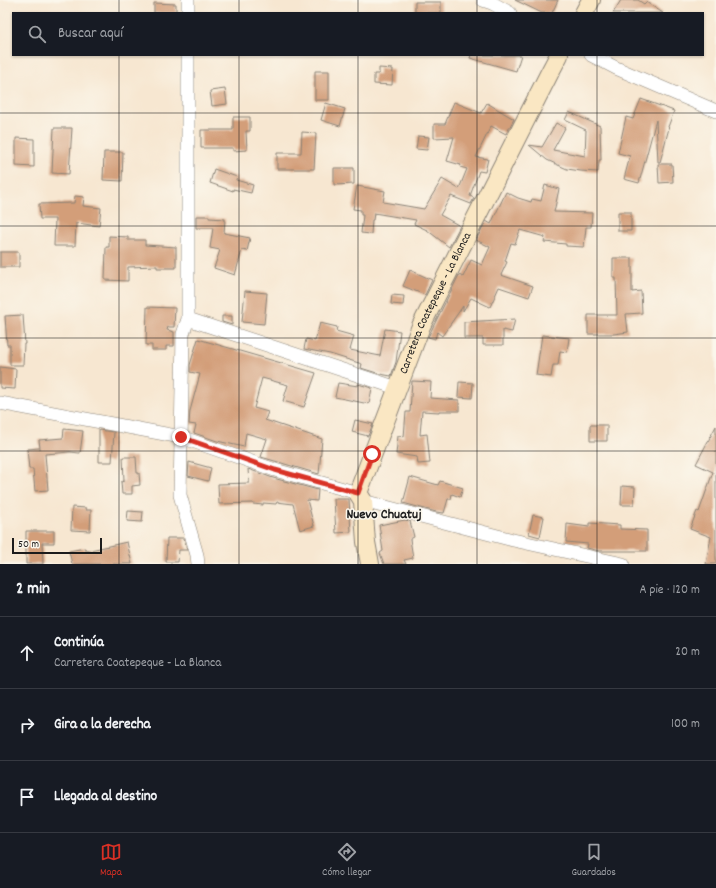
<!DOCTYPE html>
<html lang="es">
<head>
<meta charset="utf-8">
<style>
  body { margin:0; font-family:Dekko,sans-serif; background:#242831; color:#f1f3f6 }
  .scale { position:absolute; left:12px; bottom:10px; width:90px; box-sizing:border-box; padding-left:4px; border:2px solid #1c1c1c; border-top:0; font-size:11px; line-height:14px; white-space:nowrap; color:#1c1c1c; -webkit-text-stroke:3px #fbf7ec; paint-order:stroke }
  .stop { position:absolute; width:12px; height:12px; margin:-9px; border:3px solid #d93025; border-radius:50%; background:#fff }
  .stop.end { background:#d93025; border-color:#fff; box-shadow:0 1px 4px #0008 }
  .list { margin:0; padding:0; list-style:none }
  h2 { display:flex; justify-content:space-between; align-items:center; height:52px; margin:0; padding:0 16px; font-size:17px }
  h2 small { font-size:13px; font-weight:400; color:#9ea1a6 }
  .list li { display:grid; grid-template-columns:26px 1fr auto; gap:12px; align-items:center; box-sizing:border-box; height:72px; padding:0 16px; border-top:1px solid #363941 }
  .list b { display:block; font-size:15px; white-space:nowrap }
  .list p { margin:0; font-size:13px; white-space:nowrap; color:#9ea1a6 }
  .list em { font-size:13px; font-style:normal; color:#9ea1a6 }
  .icon { flex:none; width:22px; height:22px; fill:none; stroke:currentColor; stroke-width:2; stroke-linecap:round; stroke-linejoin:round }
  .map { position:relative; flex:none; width:716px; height:564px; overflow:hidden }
  .search { position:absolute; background:#171b24; box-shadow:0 1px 3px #0004; left:12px; right:12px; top:12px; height:44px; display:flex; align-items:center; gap:10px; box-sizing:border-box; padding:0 14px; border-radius:0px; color:#9ea1a6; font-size:15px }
  .sheet { height:268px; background:#171b24 }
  nav { display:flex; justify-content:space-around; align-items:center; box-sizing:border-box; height:56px; border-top:1px solid #363941; background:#171b24; font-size:11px; color:#9ea1a6 }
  nav a { display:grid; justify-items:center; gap:2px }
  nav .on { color:#d93025 }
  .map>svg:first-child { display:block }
  .building { fill:#d39e79 }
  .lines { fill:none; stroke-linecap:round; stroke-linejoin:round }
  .minor-casing { stroke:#8a8276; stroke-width:14 }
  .secondary-casing { stroke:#8a8276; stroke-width:20 }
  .minor { stroke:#fff; stroke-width:13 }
  .secondary { stroke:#fae7c3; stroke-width:18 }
  .route { stroke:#d93025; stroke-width:5 }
  .grid { fill:none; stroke:#1c1c1c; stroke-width:1; stroke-opacity:0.55 }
  .labels { text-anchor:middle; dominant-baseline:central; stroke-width:3; stroke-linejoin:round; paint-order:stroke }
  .street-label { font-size:12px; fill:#1c1c1c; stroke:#fbf7ec }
  .quarter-label { font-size:14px; font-weight:bold; fill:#1c1c1c; stroke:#fbf7ec }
</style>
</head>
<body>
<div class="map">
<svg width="716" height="564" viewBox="0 0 716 564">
  <rect width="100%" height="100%" fill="#fbf7ec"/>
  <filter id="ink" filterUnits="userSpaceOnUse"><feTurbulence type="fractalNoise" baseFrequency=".025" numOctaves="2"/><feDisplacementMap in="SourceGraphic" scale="8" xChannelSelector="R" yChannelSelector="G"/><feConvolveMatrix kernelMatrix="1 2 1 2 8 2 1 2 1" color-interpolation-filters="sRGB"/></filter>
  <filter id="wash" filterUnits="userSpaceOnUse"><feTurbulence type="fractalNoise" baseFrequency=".012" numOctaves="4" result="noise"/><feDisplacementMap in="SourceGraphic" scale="16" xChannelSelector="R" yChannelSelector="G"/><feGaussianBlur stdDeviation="0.9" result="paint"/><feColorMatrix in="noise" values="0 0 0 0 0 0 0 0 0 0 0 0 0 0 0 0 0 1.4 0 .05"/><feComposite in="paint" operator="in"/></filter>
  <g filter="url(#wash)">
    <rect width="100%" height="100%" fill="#f7e7d1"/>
    <g id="blocks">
      <!-- building -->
      <path class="building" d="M515 0H558L552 13H542Z
        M621 0H638L644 4 646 2 663 13H613Z
        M415 2H441V13H415Z
        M154 3 176 4V13H154Z
        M471 55H521L516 71 470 58Z
        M379 68 393 69 392 85 374 84V74H379Z
        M315 71H329V100H315Z
        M225 89 227 104 212 106 210 91Z
        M641 99 674 111 668 127 669 128 660 162H658L656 120 639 183 624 179 630 156 618 153 626 117 633 119Z
        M454 102 481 113 487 103 514 119 506 134 491 126 476 157 488 159 485 172 479 171 470 196 474 198 471 204 451 196 440 215 460 226 449 247 427 230 414 224 416 220 374 213 373 220H372L371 234 361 233 363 215H361V210L353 209 357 186 385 191 383 202 424 209 442 179 459 189 467 169 460 167 461 165 447 161 454 137 434 138V124H445Z
        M326 103 345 109 340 126 321 120Z
        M569 112 600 126 601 160H599L598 172 581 171 567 169 547 160 529 145 542 147 556 123 565 128 553 150 585 156 586 130 565 120Z
        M233 117H250V131H246L247 150 233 151V148H201V130H233Z
        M54 128H72L69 174 52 173Z
        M302 132 316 133 314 169H277V153H301Z
        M418 136 429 137 427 150 416 149Z
        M16 138 34 139V167L16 166Z
        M104 152H123L122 181 103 180Z
        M658 164H672L673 182 659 183Z
        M334 168H354V184L334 185Z
        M214 169 237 177 236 180 253 185 251 193 233 189V191L210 183Z
        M545 185 559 189 554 212 592 213 591 227H586L584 247 566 246V244L544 242 545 237 520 230 515 244 511 243 505 261 507 262 501 275 533 286 529 297 499 287 490 307 471 298 463 311V306L442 336 437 332 435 339 428 337 459 275 463 277 471 260 482 265 490 247 476 240 486 221 491 224 506 192 518 198 531 202 532 199 541 201Z
        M75 196 84 197 83 206 101 208 99 226 76 223 75 246H54L55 219H40L39 204 74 203Z
        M618 212H631V231H618Z
        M196 216H209V218L225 219 224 233 250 238 247 251 242 250 235 275 214 268 220 250 210 248 213 228H196Z
        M109 236 128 237V240H145V245L176 247V268H157V266L128 267V281L105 280 106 247H109Z
        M0 252H19V267H0Z
        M613 258H632V292L641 291 642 313 626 314 628 332 614 334H588V315H617L616 278H613Z
        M410 270 432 280 425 295 403 286Z
        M245 291 267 293 264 324 242 322Z
        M392 295 404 296 403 305 391 304Z
        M147 307 175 308 174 327H168L167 330 174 332V346H166V350H152V345H146Z
        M23 315 25 344H24L23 365H10V345H7L5 316Z
        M222 316H232V325L222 322Z
        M515 319 512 332 503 330V345H483V338H464V322Z
        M320 323 337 327 336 331 354 336 350 350 380 356 385 329 400 331 396 362 391 376 380 374 361 368 362 364 330 354 304 349 306 339 315 341Z
        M542 335 569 338 567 352 560 351 558 365H553L551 377 536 375Z
        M198 339 316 373 304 407 283 401 288 385 262 378 254 408 268 412 265 420 322 439 319 474 261 457 267 439 246 433 244 447 217 441 194 433 196 425 189 424 190 411 200 374 190 372V365Z
        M0 367 16 369 15 389 0 388Z
        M412 381 431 382 430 398 459 400V411H439V412L422 411 420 435 427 434 430 463 418 464 417 457 396 454 398 436 404 437 406 412H410Z
        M459 382 473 383 472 398 458 397Z
        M338 383 358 386V384L372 388 369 404 335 397Z
        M355 420 373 424 368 436 352 432Z
        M590 425H607V441H590Z
        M716 426V564H706L711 537 690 529 697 511 699 512 713 472 696 464Z
        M64 429 83 431 80 453 70 452 45 454 48 490 35 491 33 469H29L27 449 40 448 39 440 63 438Z
        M99 430 114 432 112 462H99Z
        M123 457H136L137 473H139L140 485 132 486V494H122L121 482 124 481Z
        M189 462 211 468 208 481 188 476Z
        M248 469 273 478 318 490 317 501 307 500 314 526 300 530 293 504 277 502 276 504 263 503V505L253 504V503L219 504 218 484 249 483Z
        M410 477 438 485 440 481 463 488 460 497 452 494 451 499H448L444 513 436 512 403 503Z
        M622 486 635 487 634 505H621Z
        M334 499H349L351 532 336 533Z
        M72 507 86 508V510H91L90 531 71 530Z
        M128 511 143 512 142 522 127 521Z
        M533 515 544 517 540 537 529 534Z
        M405 520 410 521 414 537 410 539 413 558 404 560 406 564H384L380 553 383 551 379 525Z
        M589 523 620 525V529L647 530V551H599L587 548 588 544 566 542 567 524 589 527Z
        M26 531H54V543H42L43 564H26Z
        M167 538H184L187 550H179L178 562H166Z
        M127 542 132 564H72L69 551 85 548 86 551Z"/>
    </g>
  </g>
  <g filter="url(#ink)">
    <use href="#blocks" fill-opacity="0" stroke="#8a8276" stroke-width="1"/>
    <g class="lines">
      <!-- minor casing -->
      <g class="minor-casing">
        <path id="minor" d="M483 0 492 3 510 13
          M188 13V0
          M188 55V319L183 334 180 495 197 555 198 564
          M591 55 616 68 716 111
          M188 319 397 388
          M0 403 181 437 275 470 358 493
          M363 501 513 540 623 564"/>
      </g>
      <!-- secondary casing -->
      <g class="secondary-casing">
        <g id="secondary">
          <path d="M584 13 591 0"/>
          <path id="s1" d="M370 564 366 542 363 501 358 493 421 326 550 72 559 55"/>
        </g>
      </g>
      <!-- minor -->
      <use href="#minor" class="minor"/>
      <!-- secondary -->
      <use href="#secondary" class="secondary"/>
    </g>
  </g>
  <g class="lines" filter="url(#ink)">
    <!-- route -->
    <path class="route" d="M181 437 275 470 358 493 372 454"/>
  </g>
  <!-- grid -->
  <path class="grid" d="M119 0V13M239 0V13M358 0V13M477 0V13M597 0V13M119 55V564M239 55V564M358 55V564M477 55V564M597 55V564M0 113H716M0 226H716M0 338H716M0 451H716"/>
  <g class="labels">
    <!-- street labels -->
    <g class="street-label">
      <text stroke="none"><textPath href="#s1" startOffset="278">Carretera Coatepeque - La Blanca</textPath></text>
    </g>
    <!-- quarter labels -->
    <g class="quarter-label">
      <text x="384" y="515">Nuevo Chuatuj</text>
    </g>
  </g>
</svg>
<div class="scale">50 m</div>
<div class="stop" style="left:372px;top:454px"></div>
<div class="stop end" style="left:181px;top:437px"></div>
<div class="search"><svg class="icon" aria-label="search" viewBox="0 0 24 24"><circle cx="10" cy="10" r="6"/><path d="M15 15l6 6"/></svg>Buscar aquí</div>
</div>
<section class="sheet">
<h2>2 min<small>A pie · 120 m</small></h2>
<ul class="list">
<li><svg class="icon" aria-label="ahead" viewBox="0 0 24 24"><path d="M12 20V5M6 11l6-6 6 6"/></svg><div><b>Continúa</b><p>Carretera Coatepeque - La Blanca</p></div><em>20 m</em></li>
<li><svg class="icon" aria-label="right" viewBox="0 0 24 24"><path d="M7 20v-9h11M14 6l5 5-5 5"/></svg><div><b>Gira a la derecha</b></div><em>100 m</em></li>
<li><svg class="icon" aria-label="arrive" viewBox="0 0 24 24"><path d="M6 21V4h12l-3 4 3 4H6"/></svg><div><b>Llegada al destino</b></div></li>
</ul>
</section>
<nav>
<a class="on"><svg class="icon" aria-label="map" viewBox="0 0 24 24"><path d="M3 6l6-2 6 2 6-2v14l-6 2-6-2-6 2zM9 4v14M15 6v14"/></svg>Mapa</a>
<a><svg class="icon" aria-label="directions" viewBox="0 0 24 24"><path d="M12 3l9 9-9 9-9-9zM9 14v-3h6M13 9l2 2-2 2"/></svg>Cómo llegar</a>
<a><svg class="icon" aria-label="saved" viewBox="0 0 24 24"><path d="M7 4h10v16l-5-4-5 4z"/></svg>Guardados</a>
</nav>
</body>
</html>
